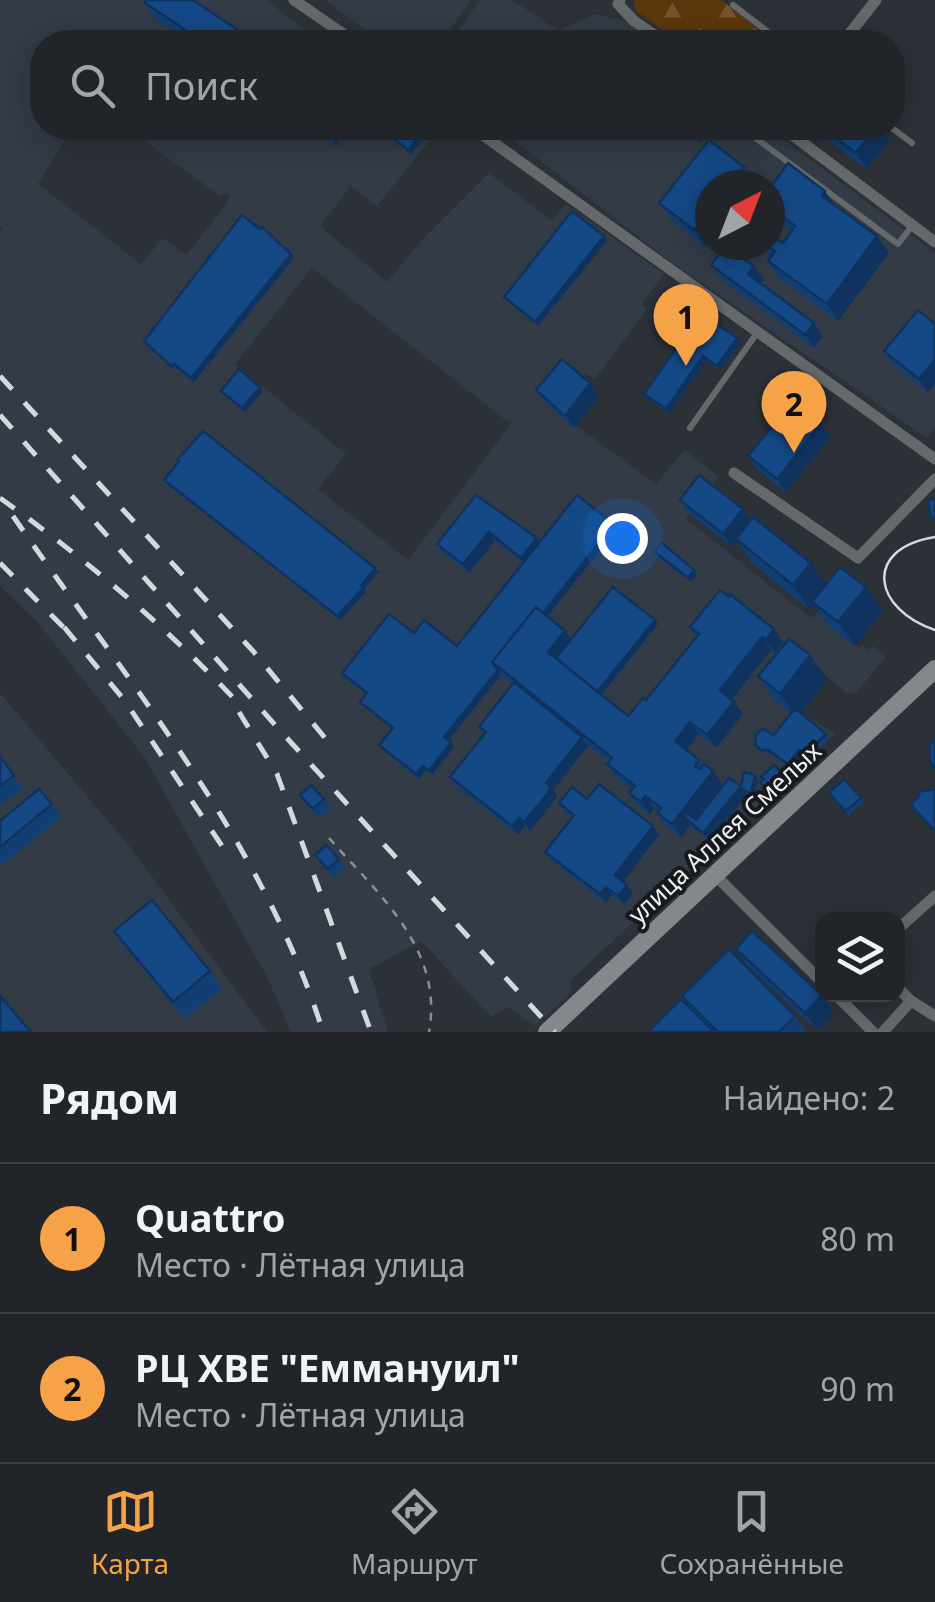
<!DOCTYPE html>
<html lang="ru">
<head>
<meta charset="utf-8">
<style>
  body { margin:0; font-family:"Noto Sans",sans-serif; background:#292d32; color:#f1f3f6 }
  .controls { position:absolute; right:30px; bottom:30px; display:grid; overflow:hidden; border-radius:20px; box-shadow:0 5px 25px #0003 }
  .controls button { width:90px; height:90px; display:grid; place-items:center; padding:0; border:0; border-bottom:2px solid #3e4247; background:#21252a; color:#f1f3f6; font:50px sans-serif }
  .compass { position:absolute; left:695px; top:170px; width:90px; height:90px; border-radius:50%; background:#21252a; box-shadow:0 5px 25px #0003; rotate:42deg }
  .you { position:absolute; left:622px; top:538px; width:35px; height:35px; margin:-25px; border:8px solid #fff; border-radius:50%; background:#1a73e8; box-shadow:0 0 0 15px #1a73e833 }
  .badge { display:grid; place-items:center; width:65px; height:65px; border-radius:50%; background:#f6a246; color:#111; font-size:32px; font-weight:700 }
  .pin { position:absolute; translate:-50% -82px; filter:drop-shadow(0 2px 5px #0008) }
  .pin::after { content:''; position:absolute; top:52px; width:35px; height:30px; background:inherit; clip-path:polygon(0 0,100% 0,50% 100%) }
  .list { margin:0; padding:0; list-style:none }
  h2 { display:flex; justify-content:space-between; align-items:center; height:130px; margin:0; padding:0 40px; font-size:42px }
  h2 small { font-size:32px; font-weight:400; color:#a2a5a8 }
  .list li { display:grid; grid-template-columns:65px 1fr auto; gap:30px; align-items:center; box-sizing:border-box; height:150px; padding:0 40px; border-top:2px solid #3e4247 }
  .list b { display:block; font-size:38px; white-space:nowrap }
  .list p { margin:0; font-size:32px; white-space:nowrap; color:#a2a5a8 }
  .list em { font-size:32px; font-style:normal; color:#a2a5a8 }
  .icon { flex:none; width:55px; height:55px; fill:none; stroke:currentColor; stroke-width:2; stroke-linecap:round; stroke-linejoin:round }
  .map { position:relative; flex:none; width:935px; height:1032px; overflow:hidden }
  .search { position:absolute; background:#21252a; box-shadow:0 5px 25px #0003; left:30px; right:30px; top:30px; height:110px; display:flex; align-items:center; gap:25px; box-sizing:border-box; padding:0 35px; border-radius:40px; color:#a2a5a8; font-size:38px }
  .sheet { height:430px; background:#21252a }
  nav { display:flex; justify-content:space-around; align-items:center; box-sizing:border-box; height:140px; border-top:2px solid #3e4247; background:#21252a; font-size:28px; color:#a2a5a8 }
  nav a { display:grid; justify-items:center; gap:5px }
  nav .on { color:#f6a246 }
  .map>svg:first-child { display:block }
  .built { fill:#323b46; fill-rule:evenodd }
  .forest { fill:url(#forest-firs) }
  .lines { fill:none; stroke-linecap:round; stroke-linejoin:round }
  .path { stroke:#8c9096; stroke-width:2.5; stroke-dasharray:8 8; stroke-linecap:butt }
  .service { stroke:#66696c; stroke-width:6 }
  .minor { stroke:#66696c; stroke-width:11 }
  .secondary { stroke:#84888d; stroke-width:18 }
  .tram { stroke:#d5d9dd; stroke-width:2.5 }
  .rail { stroke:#d5d9dd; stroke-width:5; stroke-dasharray:18 18; stroke-linecap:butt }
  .wall { fill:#123f73 }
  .shaded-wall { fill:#0f335e }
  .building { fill:#154986; stroke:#0f335e; stroke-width:2.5 }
  .labels { text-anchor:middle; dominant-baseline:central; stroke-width:8; stroke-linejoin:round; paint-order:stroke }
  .street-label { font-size:25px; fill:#edf0f4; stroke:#17191c }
</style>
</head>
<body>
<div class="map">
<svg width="935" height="1032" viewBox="0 0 935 1032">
  <defs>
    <pattern id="forest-firs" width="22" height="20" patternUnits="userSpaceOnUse" patternTransform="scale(2.5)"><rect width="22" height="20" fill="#5c370b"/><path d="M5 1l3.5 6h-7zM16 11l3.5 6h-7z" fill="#74542f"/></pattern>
  </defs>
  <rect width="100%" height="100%" fill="#2c3138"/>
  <!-- built -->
  <path class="built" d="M0 0H266L322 42H42V128H72L38 184 141 264 163 238 186 255 225 206 230 193 220 196 127 128H430L436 133 377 206 351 186 320 226 387 282 421 241 489 173 552 221 566 204 664 274 642 304 647 309 595 379 586 373 556 411 656 484 685 450 719 477 686 519 811 618 818 612 859 648 863 644 867 650 873 646 886 657 854 695 851 692 848 694 814 666 773 694 835 734 569 982 571 992 535 1026 508 1007 491 1017 421 941 369 969 388 1032H291L268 979 145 758 39 624 0 586V232L3 229 0 226ZM312 268 511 424 408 560 318 489 346 454 235 364Z
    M325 0H471L441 42H381Z
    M480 0H512L559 31 595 14 626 22 654 42H450Z
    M498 128H768L935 253V428L927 438 671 262ZM710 185H770V245H710Z
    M0 693 130 847 267 1032H0Z"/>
  <!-- forest -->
  <path class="forest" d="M634 0H721L775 42H680L636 11Z"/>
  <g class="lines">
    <!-- path -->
    <path class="path" d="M329 838C378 894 444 949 429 1032"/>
    <!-- service -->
    <path class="service" d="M733 5 781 42
      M742 128 898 244 912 226
      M892 128 912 143
      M690 428 757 333"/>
    <!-- minor -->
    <path class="minor" d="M294 0 355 42
      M620 0 618 4 634 21 665 42
      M843 42 876 0
      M473 128 935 459
      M783 128 935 242
      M734 473 858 558 935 479
      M715 875 822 982
      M898 929 935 896
      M898 988 911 1001
      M835 994 873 1032
      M883 1032 911 1001 935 1016"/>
    <!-- secondary -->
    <path class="secondary" d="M547 1032 935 669"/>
    <!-- tram -->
    <path class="tram" d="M935 537C861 549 874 610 935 630"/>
    <!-- rail -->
    <path class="rail" d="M0 376 253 651 335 750
      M0 415 276 726 555 1032
      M0 498C86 559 169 629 242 707
      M13 516C126 680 263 840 323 1032
      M0 563 72 636
      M64 627 125 701 222 846
      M239 712 277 774 371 1032"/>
  </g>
  <!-- wall -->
  <path class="wall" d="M145 3 248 37 252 42H191L156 20Z
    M314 128H349L336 145Z
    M680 128H712L700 143Z
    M811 128H880L889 141 867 169Z
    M709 140 744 167 756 184 710 185V242L706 247 671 219 659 203Z
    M770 188 836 206 877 236 889 253 838 321 779 278 768 261 771 257 764 252 760 245 783 243 791 231 770 214Z
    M291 254 294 258 194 382 177 369 175 371 144 341Z
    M711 265 763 279 760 283 814 323 823 336 814 348 720 278Z
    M918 310 928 392 893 364 884 351Z
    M737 338 740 343 720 370 706 361 669 414 647 398 644 394Z
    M590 383 599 396 574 428 545 403 536 390Z
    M821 424 830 437 786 492 757 469 748 456Z
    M164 480 375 568 378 572 364 590 366 592 340 620 168 485Z
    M476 495 537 538 540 542 614 524 617 529 547 616 571 639 655 620 658 624 601 695 628 716 646 700 697 637 690 627 774 629 783 642 775 653 771 650 731 700 743 714 716 748 699 734 686 750 699 760 722 784 696 820 741 787 758 780 754 797 747 795 709 841 690 825 681 837 666 826 657 813 658 811 654 808 650 815 638 806 629 793 632 790 616 777 607 764 609 761 587 744 588 746 553 790 557 795 554 801 530 831 525 826 518 835 456 786 450 777 484 734 479 727 513 684 501 675 448 740 454 747 432 775 426 770 419 779 382 749 379 745 392 729 363 706 360 702 366 694 345 678 342 673 414 633 457 646 523 563 495 541 469 573 443 553 437 544Z
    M680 500 743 509 751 520 811 563 826 585 883 611 855 646 829 626 814 605 810 610 753 564 737 541 732 547 689 513Z
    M655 552 694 570 697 574 691 582 658 557Z
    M758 676 827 679 801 714 826 734 829 738 808 759 802 754 791 768 771 754H764L755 745 774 735 791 713 775 701Z
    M0 756 23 789 0 805Z
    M300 795 324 799 330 808 319 818Z
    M832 797 861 798 864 802 848 816Z
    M587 799 659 835 623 882 633 893 624 905 612 895 606 903 551 860 545 852 572 817 565 812 559 803Z
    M52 804 61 817 2 865 0 862V821Z
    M315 855 339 859 345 868 334 878Z
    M114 931 210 971 222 988 184 1019 126 948Z
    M736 949 822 995 834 1012 817 1030 748 966Z
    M682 996 795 1016 806 1032H648L692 1010Z"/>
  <!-- shaded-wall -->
  <path class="shaded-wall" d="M330 128H349L336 145 327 132Z
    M426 128 429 132 411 154 408 150Z
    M693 128H712L700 143 691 130Z
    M874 128H880L889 141 867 169 856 153Z
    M744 167 755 185H730Z
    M825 191 837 208 822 196Z
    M710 210V242L706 247 694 230Z
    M604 236 607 241 538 326 535 322Z
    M877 236 889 253 838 321 827 304Z
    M291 254 294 258 194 382 191 378Z
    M754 266 763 279 757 287 748 274Z
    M814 323 823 336 814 348 805 335Z
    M737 338 740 343 720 370 717 366Z
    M703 356 706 361 669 414 666 409Z
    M935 360V384L928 392 919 379Z
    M590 383 599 396 574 428 565 416Z
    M260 387 263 391 245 412 242 408Z
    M821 424 830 437 786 492 777 479Z
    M743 509 752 522 732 547 723 534Z
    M614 524 617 529 504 671 500 668Z
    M489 532 495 541 469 573 463 564Z
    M537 538 543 546 527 566 521 558Z
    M811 563 828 587 810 610 793 585Z
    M375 568 378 572 364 590 366 592 340 620 337 616Z
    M694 570 697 574 691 582 688 578Z
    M866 587 883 611 855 646 838 622Z
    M655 620 658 624 599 698 595 694Z
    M774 629 783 642 775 653 766 640Z
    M565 631 574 643 558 664 548 652Z
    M762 637 771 650 729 703 720 690Z
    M810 655 827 679 797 718 780 694Z
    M498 670 501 675 447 742 444 737Z
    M734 702 743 714 716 748 707 735Z
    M690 722 699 734 684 754 675 741Z
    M582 737 588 746 553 790 557 795 554 801 530 831 524 822 546 783Z
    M451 742 454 747 432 775 429 771Z
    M799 750 802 754 791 768 788 764Z
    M423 766 426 770 419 779 416 774Z
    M713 771 722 784 692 823 684 817 690 825 681 837 672 824Z
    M782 773 785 778 770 794 767 790Z
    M755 775 758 780 754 797 751 793Z
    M741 786 747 795 709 841 703 833Z
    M645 796 654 808 650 815 641 802Z
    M519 818 525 826 518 835 512 826Z
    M653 826 659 835 621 884 615 875Z
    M627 885 633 893 624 905 618 896Z
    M606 887 612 895 606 903 600 894Z
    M822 995 834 1012 817 1030 805 1013Z"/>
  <!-- building -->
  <path class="building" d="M146 0H193L248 37 245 42H204L145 3Z
    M380 128H426L408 150Z
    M822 128H874L856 153Z
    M709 140 744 167 730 185H710V210L694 230 659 203Z
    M788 163 825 191 822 196 877 236 827 304 768 261 775 251 766 245H770V234L783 243 795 226 770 207V188Z
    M572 211 604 236 535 322 504 297Z
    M242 215 260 229 262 227 291 254 191 378 174 364 172 367 144 341Z
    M726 246 754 266 748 274 814 323 805 335 711 265Z
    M918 310 935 324V360L919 379 884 351Z
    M701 313 737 338 717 366 703 356 666 409 644 394Z
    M562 359 590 383 565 416 536 390Z
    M239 369 260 387 242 408 221 391Z
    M793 401 821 424 777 479 748 456Z
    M203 431 375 568 361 586 363 588 337 616 164 480 179 461 177 460Z
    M699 475 743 509 723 534 680 500Z
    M476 495 537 538 521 558 489 532 463 564 437 544Z
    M577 495 614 524 543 613 536 607 492 662 498 670 444 737 451 742 429 771 423 766 416 774 379 745 393 728 360 702 367 693 342 673 389 614 414 633 424 620 457 646Z
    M935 499V518H931L928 500Z
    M753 517 811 563 793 585 736 539Z
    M662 543 694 570 688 578 655 552Z
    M840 567 866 587 838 622 812 602Z
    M613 587 655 620 597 692 556 658Z
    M720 590 729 597 730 594 774 629 766 640 762 637 720 690 734 702 707 735 690 722 675 741 699 760 695 766 700 769 704 764 713 771 672 824 657 813 661 808 645 796 641 802 629 793 635 786 607 764 612 758 492 662 536 607 565 631 548 652 628 716 643 698 646 700 699 634 690 627Z
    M789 639 810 655 780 694 758 676Z
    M514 682 582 737 546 783 550 787 548 793 524 822 519 818 512 826 450 777 486 732 479 727Z
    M797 710 826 734 805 755 799 750 788 764 768 750H761L755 745 756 734 763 729 774 735 792 712Z
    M935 738V768L930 762V744Z
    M0 756 14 776 0 786Z
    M774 765 782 773 767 790 760 782 764 779 761 777Z
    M744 772 755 775 751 793 745 791 741 787Z
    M729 778 741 786 703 833 684 817 687 813 696 820Z
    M844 779 861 798 845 811 829 793Z
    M599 784 653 826 615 875 627 885 618 896 606 887 600 894 545 852 574 815 559 803 572 787 587 799Z
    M311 785 324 799 313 809 300 795Z
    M39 789 52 804 0 847V821Z
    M935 789V831L911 805 919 796 918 792Z
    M326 845 339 859 328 869 315 855Z
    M152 900 210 971 173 1002 114 931Z
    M752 931 822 995 805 1013 736 949Z
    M729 949 795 1016 779 1032H718L682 996Z
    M0 996 31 1032H0Z
    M681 999 714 1032H648Z"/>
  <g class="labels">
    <!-- street labels -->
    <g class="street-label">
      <text transform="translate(724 832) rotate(-43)">улица Аллея Смелых</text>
    </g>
  </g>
</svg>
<div class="controls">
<button><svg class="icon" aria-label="layers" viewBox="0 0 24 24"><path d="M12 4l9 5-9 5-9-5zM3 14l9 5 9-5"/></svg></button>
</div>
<svg class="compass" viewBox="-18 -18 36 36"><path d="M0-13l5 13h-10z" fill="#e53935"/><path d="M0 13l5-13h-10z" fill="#a2a5a8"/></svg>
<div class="you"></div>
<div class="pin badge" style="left:686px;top:366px">1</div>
<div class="pin badge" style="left:794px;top:453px">2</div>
<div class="search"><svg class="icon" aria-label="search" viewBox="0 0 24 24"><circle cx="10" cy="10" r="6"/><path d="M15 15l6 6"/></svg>Поиск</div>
</div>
<section class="sheet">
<h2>Рядом<small>Найдено: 2</small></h2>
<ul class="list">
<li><span class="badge">1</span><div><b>Quattro</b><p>Место · Лётная улица</p></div><em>80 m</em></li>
<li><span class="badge">2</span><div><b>РЦ ХВЕ &quot;Еммануил&quot;</b><p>Место · Лётная улица</p></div><em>90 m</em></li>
</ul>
</section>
<nav>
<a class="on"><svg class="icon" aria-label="map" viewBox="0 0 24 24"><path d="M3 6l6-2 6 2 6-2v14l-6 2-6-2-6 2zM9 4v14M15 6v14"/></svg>Карта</a>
<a><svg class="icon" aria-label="directions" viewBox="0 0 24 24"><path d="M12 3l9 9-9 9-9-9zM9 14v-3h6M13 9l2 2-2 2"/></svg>Маршрут</a>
<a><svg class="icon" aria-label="saved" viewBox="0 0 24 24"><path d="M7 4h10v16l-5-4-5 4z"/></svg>Сохранённые</a>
</nav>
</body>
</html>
